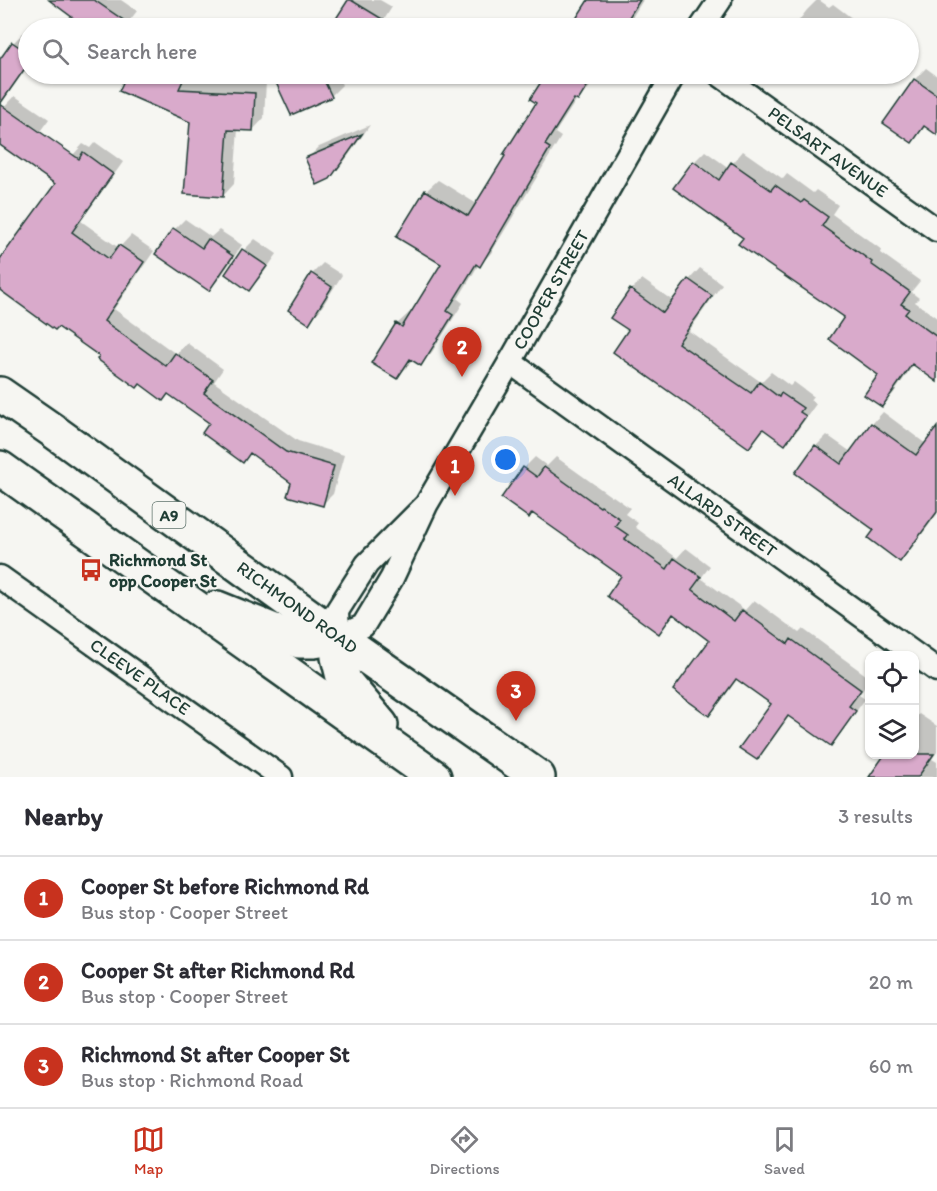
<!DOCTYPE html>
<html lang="en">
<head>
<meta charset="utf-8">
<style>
  body { margin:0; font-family:Itim,sans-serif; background:#f7f7f7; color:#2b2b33 }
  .controls { position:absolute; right:18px; bottom:18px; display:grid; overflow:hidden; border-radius:12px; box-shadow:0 2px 4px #0004 }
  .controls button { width:54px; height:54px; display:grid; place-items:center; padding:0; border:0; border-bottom:2px solid #e1e1e2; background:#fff; color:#2b2b33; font:30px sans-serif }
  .you { position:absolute; left:506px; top:460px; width:21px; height:21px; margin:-15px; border:4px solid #fff; border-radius:50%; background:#1a73e8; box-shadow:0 0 0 9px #1a73e833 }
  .badge { display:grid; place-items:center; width:39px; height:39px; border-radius:50%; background:#c8321e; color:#fff; font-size:20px; font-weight:700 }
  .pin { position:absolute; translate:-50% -50px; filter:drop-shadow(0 2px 3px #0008) }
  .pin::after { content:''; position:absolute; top:32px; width:21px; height:18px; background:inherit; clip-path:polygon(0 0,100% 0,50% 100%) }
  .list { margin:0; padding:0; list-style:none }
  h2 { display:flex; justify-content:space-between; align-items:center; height:78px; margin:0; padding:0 24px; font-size:26px }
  h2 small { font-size:20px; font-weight:400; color:#7c7c81 }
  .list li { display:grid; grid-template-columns:39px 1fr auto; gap:18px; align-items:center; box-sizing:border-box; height:84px; padding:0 24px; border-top:2px solid #e1e1e2 }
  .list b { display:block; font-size:22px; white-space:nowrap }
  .list p { margin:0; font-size:20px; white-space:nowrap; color:#7c7c81 }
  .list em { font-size:20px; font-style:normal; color:#7c7c81 }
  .icon { flex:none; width:33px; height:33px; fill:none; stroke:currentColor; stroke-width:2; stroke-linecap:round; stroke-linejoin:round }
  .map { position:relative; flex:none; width:937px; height:777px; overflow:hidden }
  .search { position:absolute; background:#fff; box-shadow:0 2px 4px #0004; left:18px; right:18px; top:18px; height:66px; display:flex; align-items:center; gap:15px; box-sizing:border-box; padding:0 21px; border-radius:33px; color:#7c7c81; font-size:22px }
  .sheet { height:330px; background:#fff }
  nav { display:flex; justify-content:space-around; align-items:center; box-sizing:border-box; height:84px; border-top:2px solid #e1e1e2; background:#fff; font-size:16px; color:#7c7c81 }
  nav a { display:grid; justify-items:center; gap:3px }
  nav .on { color:#c8321e }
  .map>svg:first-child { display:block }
  .shadow { fill:#0003 }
  .building { fill:#d9aacb; stroke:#1f3d34; stroke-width:1.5 }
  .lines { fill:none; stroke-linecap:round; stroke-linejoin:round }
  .street-casing { stroke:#1f3d34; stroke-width:27 }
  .highway-casing { stroke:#1f3d34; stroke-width:38 }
  .street { stroke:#f6f6f2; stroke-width:22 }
  .highway { stroke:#f6f6f2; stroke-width:33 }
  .labels { text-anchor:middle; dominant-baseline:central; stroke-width:4.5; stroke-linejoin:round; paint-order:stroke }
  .shield { fill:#f6f6f2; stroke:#60746d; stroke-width:1.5 }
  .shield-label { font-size:16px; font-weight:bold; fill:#1f3d34 }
  .street-label { font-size:18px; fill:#1f3d34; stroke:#f6f6f2 }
  .poi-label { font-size:18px; font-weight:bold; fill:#1f3d34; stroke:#f6f6f2; text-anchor:start }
</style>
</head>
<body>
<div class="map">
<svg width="937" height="777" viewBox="0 0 937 777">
  <rect width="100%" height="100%" fill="#f6f6f2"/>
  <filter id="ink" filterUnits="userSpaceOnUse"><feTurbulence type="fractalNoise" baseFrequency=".0167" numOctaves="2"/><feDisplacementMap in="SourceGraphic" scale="12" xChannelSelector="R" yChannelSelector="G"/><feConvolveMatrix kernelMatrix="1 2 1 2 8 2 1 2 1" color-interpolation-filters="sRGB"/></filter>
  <g filter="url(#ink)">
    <!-- shadow -->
    <path class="shadow" d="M58 0H121L137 11 124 28H68L76 17Z
      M349 0H380L392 7 379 28H332Z
      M590 0H643L630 21 623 28H613L610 26 608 28H572Z
      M817 0H819L829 7 833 4 865 28H793L807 10Z
      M23 33 28 36V66L0 105V62L13 43Z
      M926 68 937 76V133L926 126 912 141 885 123 915 79Z
      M120 74H191L189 78 266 82 264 118 253 130 238 129 234 184 223 196 191 121Z
      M274 74H337L342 85 331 96Z
      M548 74H598L589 88 577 99 555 133 561 137 491 253 480 265 479 264 458 299 463 303 432 352 421 364 412 359 408 366 397 377V324L409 313 412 315 443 263 426 191 438 180 477 204 538 103 532 99Z
      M15 96 49 119 30 145 0 143V112Z
      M370 125 341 166 329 178 307 159 319 147Z
      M95 142 123 162 81 221 119 248 131 235 154 251 114 309 176 354 187 343 223 369 214 382 298 441 344 455 333 494 322 505 252 452 243 461 211 423 169 393 163 399 101 355 0 288V258L16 239 57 183 73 155 83 144 90 148Z
      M705 151 729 168 743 151 783 179 787 174 813 193 816 190 838 205 832 214 882 250 881 253 920 281 911 292 919 298 915 302 937 318V380L914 364 893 394 881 405 880 374 846 317 745 238 694 162Z
      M185 219 211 237 219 230 242 245 219 279 209 289 157 254 175 229Z
      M255 239 277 254 260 278 249 289 244 250Z
      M323 263 342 275 320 310 308 322 312 274Z
      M700 268 722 284 689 331 761 382 771 372 790 386 794 382 813 396 810 400 816 404 796 432 785 443 765 429 749 446 630 330 631 290 642 279 673 301 689 280Z
      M883 412 926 444 937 430V514L911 549 900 560 876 530 797 472 816 446 827 435 851 452 872 424Z
      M535 457 547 466 556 457 612 497 613 496 630 508 625 514 638 523 635 527 677 558 686 548 710 566 701 578 745 610 754 600 799 633 803 629 870 678V680L859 695 865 699 841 733 831 744 790 715 767 747 757 758 773 704 738 678 720 703 709 714 711 640 675 614 659 632 623 576 524 468Z
      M919 714 937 726V752L932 759 937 762V777H880L914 754V718Z"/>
    <!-- building -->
    <path class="building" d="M49 0H94L135 28H66L73 18Z
      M348 0H351L397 28H330Z
      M588 0H640L622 28H570Z
      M12 42 28 53V64L0 104V59Z
      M127 74H186L179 89 255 93 253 131 228 130 223 197 184 194 190 122 119 91Z
      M272 74H321L332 97 291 115Z
      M546 74H595L578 101 574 99 545 145 550 148 480 267 476 264 447 311 453 315 421 366 410 359 397 379 371 363 396 323 402 327 441 264 396 237 425 190 468 216 505 156 503 155 536 103 530 99Z
      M914 79 937 95V135L924 126 912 143 883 123Z
      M0 104 79 159 83 152 113 174 72 232 109 259 119 245 144 262 104 321 166 366 175 353 213 380 204 393 286 452 334 466 323 506 287 496 291 483 250 453 243 463 202 433 209 423 168 394 163 401 140 384 137 388 97 359 99 356 58 327 55 330 0 290V259L55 184 0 145Z
      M362 134 330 179 317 185 305 158Z
      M693 161 719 180 731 162 771 190 775 185 801 203 804 200 828 217 822 226 872 262 871 264 910 292 901 304 909 309 905 314 937 337V382L912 364 882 407 864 395 878 375 829 339 844 317 738 244 743 238 673 188Z
      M173 228 202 248 208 239 233 256 209 291 155 254Z
      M242 249 267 266 249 291 225 274Z
      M311 273 332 287 309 324 288 310Z
      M688 279 712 296 678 343 751 393 759 382 779 397 781 393 803 408 800 412 806 416 785 445 763 429 749 448 613 352 628 330 610 318 630 289 663 313Z
      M871 423 916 455 937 427V512L900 562 868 538 874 530 795 473 815 445 841 464Z
      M523 467 537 477 544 467 600 507 601 506 620 519 615 526 628 535 625 539 667 569 674 558 701 577 692 589 734 621 742 610 788 644 791 639 861 690 849 706 856 711 831 746 788 716 757 760 739 748 771 704 736 679 709 716 673 690 709 641 673 614 659 634 607 596 621 576 532 513 529 518 501 498Z
      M885 754H934L918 777H869Z"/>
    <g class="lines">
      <!-- street casing -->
      <g class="street-casing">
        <g id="street">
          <path d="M701 28 720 0"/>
          <path id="s1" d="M719 74 937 230"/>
          <path id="s2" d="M510 362 937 670"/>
          <path id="s3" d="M426 505 367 564 337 611 338 637 363 626 377 603 392 578 426 505 510 362 674 74"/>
          <path id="s4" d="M0 577 281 777"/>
        </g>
      </g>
      <!-- highway casing -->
      <g class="highway-casing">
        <g id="highway">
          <path id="s5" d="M0 394 52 430 338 637 538 777"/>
          <path d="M0 468 434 777"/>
          <path d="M217 608 299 641H314L338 637"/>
          <path d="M338 637V657L344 681 381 725"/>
        </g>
      </g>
      <!-- street -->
      <use href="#street" class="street"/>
      <!-- highway -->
      <use href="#highway" class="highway"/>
    </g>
  </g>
  <!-- icons -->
  <defs>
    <g id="bus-bare" transform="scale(1.8)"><path d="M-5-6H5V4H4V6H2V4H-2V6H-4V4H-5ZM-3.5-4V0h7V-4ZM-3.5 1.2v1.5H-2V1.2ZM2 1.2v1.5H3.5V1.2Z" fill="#c8321e" stroke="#f6f6f2" stroke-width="2.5" paint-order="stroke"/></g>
  </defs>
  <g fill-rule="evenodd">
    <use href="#bus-bare" x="91" y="570"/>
  </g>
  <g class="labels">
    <!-- shield labels -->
    <rect class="shield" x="152.5" y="502" width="33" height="26" rx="4.5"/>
    <g class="shield-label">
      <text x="169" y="515">A9</text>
    </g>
    <!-- street labels -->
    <g class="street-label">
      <text stroke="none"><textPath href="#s1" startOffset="134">PELSART AVENUE</textPath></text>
      <text stroke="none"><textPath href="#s3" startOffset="578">COOPER STREET</textPath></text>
      <text stroke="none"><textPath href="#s2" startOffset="262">ALLARD STREET</textPath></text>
      <text stroke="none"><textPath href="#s5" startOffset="366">RICHMOND ROAD</textPath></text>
      <text stroke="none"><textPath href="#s4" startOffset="172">CLEEVE PLACE</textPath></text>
    </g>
    <!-- poi labels -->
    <g class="poi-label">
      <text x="109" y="560">Richmond St<tspan x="109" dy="21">opp Cooper St</tspan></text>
    </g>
  </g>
</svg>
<div class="controls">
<button><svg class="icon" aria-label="locate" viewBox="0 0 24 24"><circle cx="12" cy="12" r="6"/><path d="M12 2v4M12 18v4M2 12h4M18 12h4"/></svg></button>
<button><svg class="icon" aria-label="layers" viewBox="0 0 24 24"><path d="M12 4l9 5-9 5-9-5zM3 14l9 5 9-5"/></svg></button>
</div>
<div class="you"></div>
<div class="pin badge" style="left:455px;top:496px">1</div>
<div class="pin badge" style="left:462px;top:377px">2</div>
<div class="pin badge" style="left:516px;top:721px">3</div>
<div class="search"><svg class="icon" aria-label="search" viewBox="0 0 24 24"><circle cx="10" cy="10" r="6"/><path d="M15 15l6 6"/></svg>Search here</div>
</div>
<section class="sheet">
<h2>Nearby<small>3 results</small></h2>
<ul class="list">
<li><span class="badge">1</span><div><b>Cooper St before Richmond Rd</b><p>Bus stop · Cooper Street</p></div><em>10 m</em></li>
<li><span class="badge">2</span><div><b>Cooper St after Richmond Rd</b><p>Bus stop · Cooper Street</p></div><em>20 m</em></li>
<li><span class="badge">3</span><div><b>Richmond St after Cooper St</b><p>Bus stop · Richmond Road</p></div><em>60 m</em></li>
</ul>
</section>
<nav>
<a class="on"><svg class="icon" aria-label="map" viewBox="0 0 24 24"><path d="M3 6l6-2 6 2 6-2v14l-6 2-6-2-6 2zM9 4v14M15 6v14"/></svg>Map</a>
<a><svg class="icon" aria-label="directions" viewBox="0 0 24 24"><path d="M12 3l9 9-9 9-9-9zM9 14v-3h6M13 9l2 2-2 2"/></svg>Directions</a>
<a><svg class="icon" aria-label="saved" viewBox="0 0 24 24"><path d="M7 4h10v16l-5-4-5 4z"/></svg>Saved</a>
</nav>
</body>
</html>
